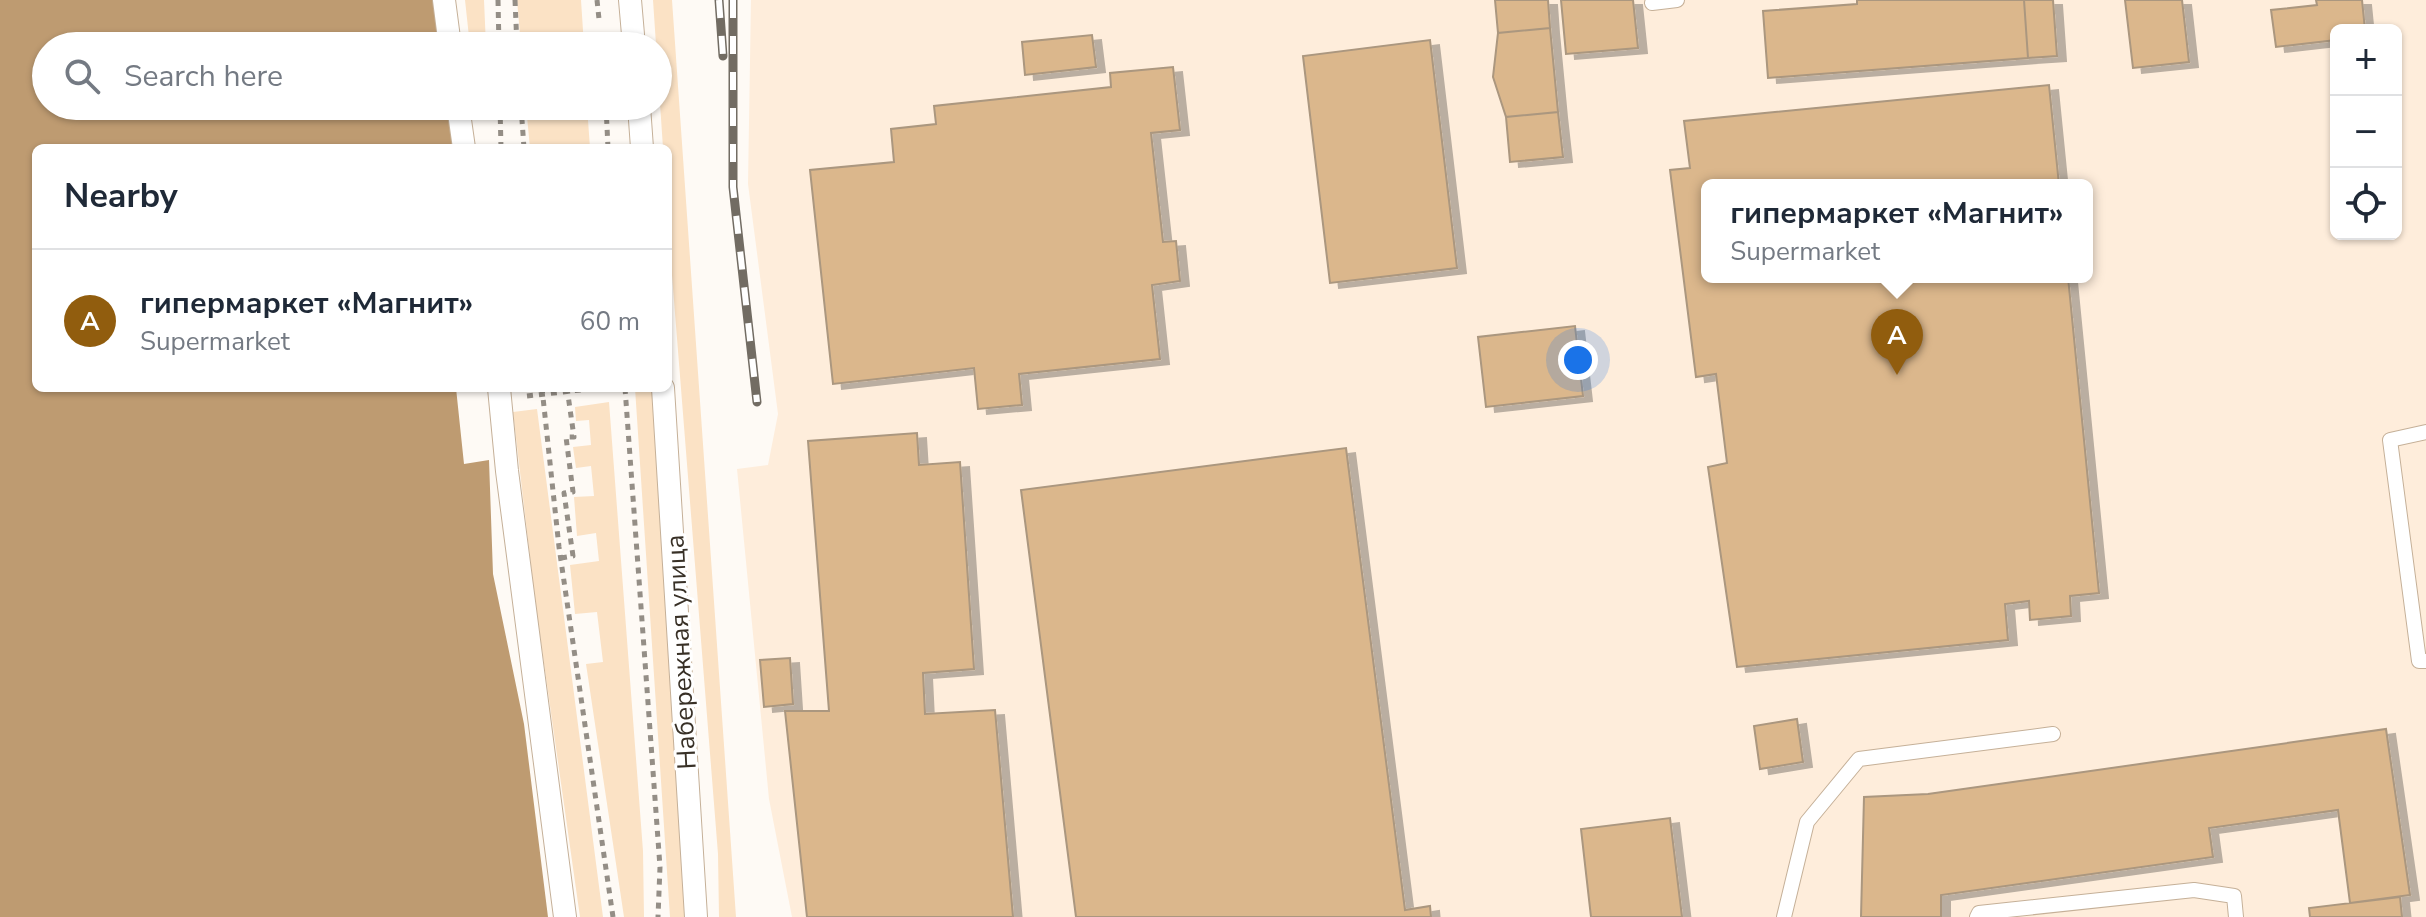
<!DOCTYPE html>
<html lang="en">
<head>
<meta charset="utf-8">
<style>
  body { margin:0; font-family:"Nunito Sans",sans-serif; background:#f2f2f3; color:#1f2937 }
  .controls { position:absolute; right:24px; top:24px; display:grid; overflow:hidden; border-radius:12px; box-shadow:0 2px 6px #0004 }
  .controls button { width:72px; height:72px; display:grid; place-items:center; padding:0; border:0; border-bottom:2px solid #e0e1e3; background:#fff; color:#1f2937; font:40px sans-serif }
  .you { position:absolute; left:1578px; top:360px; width:28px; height:28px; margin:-20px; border:6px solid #fff; border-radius:50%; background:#1a73e8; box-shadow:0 0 0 12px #1a73e833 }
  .badge { display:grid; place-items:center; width:52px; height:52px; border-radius:50%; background:#915d0e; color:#fff; font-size:26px; font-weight:700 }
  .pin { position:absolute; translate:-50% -66px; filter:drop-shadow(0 2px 4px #0008) }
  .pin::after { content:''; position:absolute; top:42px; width:28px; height:24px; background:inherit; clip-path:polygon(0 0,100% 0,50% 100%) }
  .popup { position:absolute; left:1701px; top:179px; width:392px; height:104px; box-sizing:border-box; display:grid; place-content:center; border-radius:12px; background:#fff; filter:drop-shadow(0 2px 6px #0005); font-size:26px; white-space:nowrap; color:#747a83 }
  .popup b { font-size:30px; color:#1f2937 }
  .popup::after { content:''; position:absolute; left:50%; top:100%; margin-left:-16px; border:16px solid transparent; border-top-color:#fff }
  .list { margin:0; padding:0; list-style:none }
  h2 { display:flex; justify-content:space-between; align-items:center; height:104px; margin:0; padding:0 32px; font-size:34px }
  h2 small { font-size:26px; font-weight:400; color:#747a83 }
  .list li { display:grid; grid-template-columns:52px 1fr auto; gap:24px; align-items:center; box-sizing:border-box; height:144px; padding:0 32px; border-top:2px solid #e0e1e3 }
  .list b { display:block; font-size:30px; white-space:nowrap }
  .list p { margin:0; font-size:26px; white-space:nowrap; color:#747a83 }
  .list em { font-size:26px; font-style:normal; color:#747a83 }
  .icon { flex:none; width:44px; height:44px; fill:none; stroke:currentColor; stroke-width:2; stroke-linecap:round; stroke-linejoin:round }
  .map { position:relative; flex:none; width:2426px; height:917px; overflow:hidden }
  .search { position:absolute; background:#fff; box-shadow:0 2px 6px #0004; left:32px; top:32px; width:640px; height:88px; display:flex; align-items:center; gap:20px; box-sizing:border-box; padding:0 28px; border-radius:44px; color:#747a83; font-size:30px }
  .panel { position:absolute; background:#fff; box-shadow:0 2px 6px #0004; left:32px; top:144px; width:640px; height:248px; border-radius:12px }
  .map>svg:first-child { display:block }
  .built { fill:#feeddb; fill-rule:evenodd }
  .green { fill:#fbe2c5 }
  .water { fill:#be9b71 }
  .building { fill:#dbb78c; stroke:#ab977f; stroke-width:2; filter:url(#shadow) }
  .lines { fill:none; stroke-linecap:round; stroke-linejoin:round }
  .service-casing { stroke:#c5b098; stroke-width:16 }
  .pedestrian-casing { stroke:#c5b098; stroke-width:24 }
  .path { stroke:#948e86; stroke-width:5; stroke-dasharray:6 6; stroke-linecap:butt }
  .service { stroke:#fff; stroke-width:14 }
  .pedestrian { stroke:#fff; stroke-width:22 }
  .rail-casing { stroke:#726c63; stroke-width:9 }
  .rail { stroke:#fff; stroke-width:6; stroke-dasharray:18; stroke-linecap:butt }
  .labels { text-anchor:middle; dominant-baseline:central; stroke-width:6; stroke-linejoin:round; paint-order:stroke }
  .street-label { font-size:26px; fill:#383026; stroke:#fff }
</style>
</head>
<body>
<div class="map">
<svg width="2426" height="917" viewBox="0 0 2426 917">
  <defs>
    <filter id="shadow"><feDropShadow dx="9" dy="5" stdDeviation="0" flood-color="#0004"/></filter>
  </defs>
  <rect width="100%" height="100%" fill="#fefaf5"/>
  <!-- built -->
  <path class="built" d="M751 0H2426V917H792L769 799 737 469 768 465 778 414 748 184ZM2336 30H2396V234H2336ZM1707 185H2087V277H1707Z"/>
  <!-- green -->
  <path class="green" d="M465 0H484L486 46H470Z
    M517 0H581L584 46H521Z
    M653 0H672L736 917H719L718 854 668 225V148H663Z
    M526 106H587L590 148H530Z
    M635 388H652L686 917H670Z
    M609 402 643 851 644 917H624L586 664 603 662 597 612 575 614 570 565 599 561 596 533 577 536 574 497 594 496 591 466 576 468 573 447 591 445 589 420 576 421 575 407Z
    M537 409 603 917H580L535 600 513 412Z"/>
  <!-- water -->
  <path class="water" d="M0 0H436L442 46H46V106H449L454 148H36V388H456L464 464 489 460 493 574 524 724 548 917H0Z"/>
  <!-- building -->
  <path class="building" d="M1495 0H1548L1550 28 1498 33Z
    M1561 0H1633L1638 48 1566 54Z
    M1857 0H2024L2028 58 1768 78 1763 11 1857 4Z
    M2024 0H2053L2057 56 2028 58Z
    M2125 0H2182L2189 62 2133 68Z
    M2316 0H2362L2365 30H2336V40L2276 47 2271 10 2317 5Z
    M1550 28 1558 112 1506 117 1493 77 1498 33Z
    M1092 35 1096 67 1025 75 1022 42Z
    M1430 40 1457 268 1330 283 1303 56Z
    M1173 67 1180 130 1151 133 1163 242 1176 241 1180 281 1152 285 1160 359 1019 374 1022 405 978 409 974 368 833 384 810 170 894 162 891 129 936 124 934 106 1111 87 1110 73Z
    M2049 85 2059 185H1707V277H2068L2099 593 2070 596 2071 616 2030 620 2029 601 2005 604 2008 640 1737 667 1708 467 1727 463 1716 374 1696 377 1670 170 1690 168 1684 121Z
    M1558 112 1563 157 1510 162 1506 117Z
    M1575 326 1583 396 1486 407 1478 337Z
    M917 433 919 465 960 462 974 669 923 673 925 714 995 710 1013 917H807L785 711H829L808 441Z
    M1346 448 1405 910 1430 906 1431 917H1076L1021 490Z
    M790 658 793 704 764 707 760 660Z
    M1797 719 1803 762 1760 769 1754 726Z
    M2386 729 2410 895 2350 903 2338 810 2209 828 2213 857 1941 895V917H1861L1864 797 1928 794Z
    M1670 818 1682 917H1591L1581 829Z
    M2400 897 2402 917H2310L2309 908Z"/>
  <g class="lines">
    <!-- service casing -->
    <g class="service-casing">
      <path id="service" d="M1652 3 1677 0
        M2426 432 2390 440 2419 661H2426
        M1784 917 1807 822 1859 759 2053 734
        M1977 917 1979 913 2194 890 2234 896 2236 917"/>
    </g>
    <!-- pedestrian casing -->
    <g class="pedestrian-casing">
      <path id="pedestrian" d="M444 0 450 46
        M630 0 634 46
        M458 106 464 148
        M639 106 642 148
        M499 388 507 471 565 917
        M663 388 696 917"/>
    </g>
    <!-- path -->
    <path class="path" d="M498 0 499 46
      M515 0 517 46
      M597 0 599 19
      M500 106 501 148
      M521 106 524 148
      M606 106 608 148
      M542 388 559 547 613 917
      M625 388 660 867 658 917
      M527 396 598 388
      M561 558 573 556 564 493 573 492 566 437H574L567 388"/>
    <!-- service -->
    <use href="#service" class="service"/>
    <!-- pedestrian -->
    <use href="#pedestrian" class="pedestrian"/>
    <!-- rail casing -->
    <g class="rail-casing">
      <path id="rail" d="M719 0 723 56
        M733 0V187L757 402"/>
    </g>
    <!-- rail -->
    <use href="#rail" class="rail"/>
  </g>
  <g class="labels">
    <!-- street labels -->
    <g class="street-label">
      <text transform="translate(681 652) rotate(-93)">Набережная улица</text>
    </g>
  </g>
</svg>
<div class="controls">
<button>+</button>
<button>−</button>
<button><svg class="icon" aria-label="locate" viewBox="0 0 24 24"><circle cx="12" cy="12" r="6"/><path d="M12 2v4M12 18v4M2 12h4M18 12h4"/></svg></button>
</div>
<div class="you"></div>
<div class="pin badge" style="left:1897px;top:375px">A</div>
<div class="popup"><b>гипермаркет «Магнит»</b>Supermarket</div>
<div class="search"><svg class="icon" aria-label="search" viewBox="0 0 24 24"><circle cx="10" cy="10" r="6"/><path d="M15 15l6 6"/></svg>Search here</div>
<section class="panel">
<h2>Nearby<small></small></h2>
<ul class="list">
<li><span class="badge">A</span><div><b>гипермаркет «Магнит»</b><p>Supermarket</p></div><em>60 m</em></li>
</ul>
</section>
</div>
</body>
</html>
